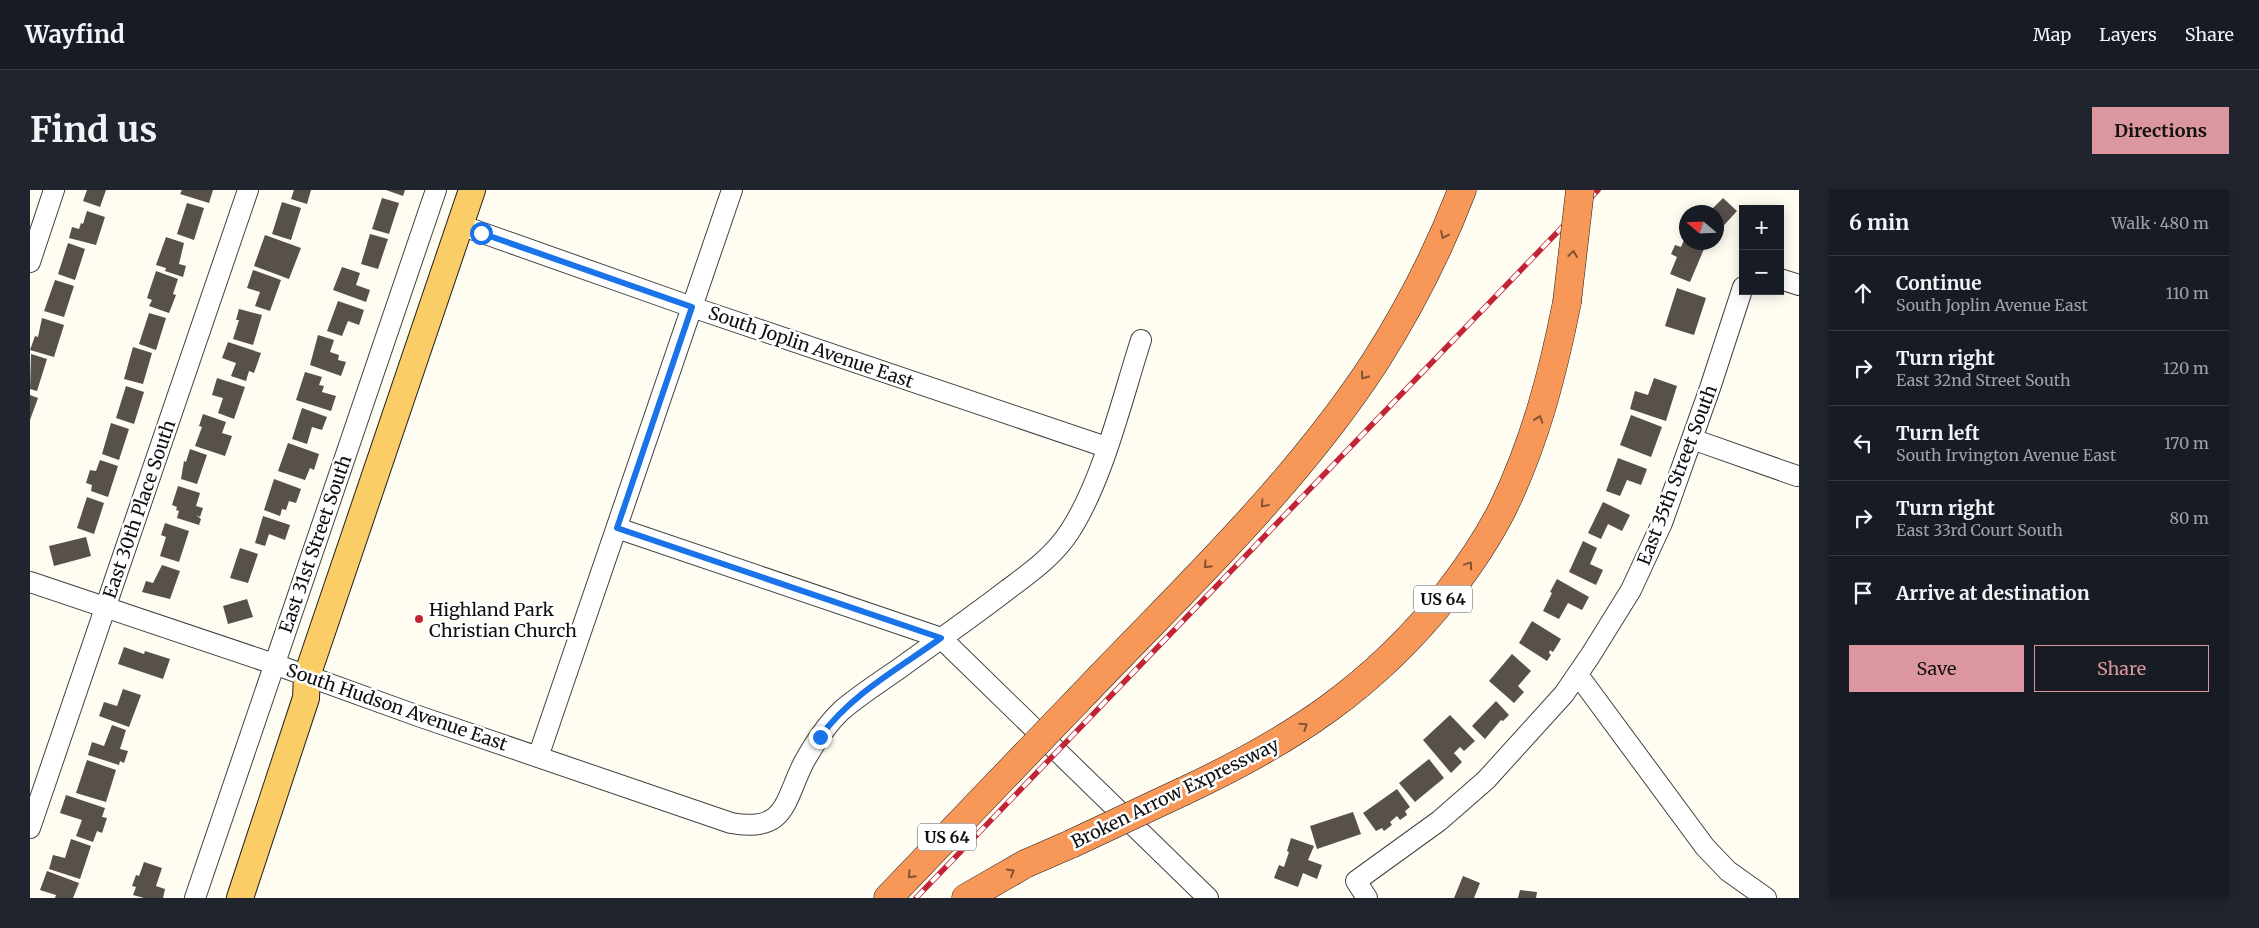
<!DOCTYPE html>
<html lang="en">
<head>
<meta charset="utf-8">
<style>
  body { margin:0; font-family:Merriweather,serif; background:#20242c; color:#f1f3f6 }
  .controls { position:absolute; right:15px; top:15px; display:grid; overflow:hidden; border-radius:0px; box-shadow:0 2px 12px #0003 }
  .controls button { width:45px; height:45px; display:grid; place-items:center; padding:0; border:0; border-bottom:1px solid #363941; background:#171b24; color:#f1f3f6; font:25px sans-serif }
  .compass { position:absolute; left:1649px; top:15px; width:45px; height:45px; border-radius:50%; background:#171b24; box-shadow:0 2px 12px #0003; rotate:289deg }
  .stop { position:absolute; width:15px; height:15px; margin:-11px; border:4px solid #1a73e8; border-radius:50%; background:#fff }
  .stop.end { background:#1a73e8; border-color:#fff; box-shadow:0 1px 5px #0008 }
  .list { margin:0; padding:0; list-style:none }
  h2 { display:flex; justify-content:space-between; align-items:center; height:65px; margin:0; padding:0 20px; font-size:21px }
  h2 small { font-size:16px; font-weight:400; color:#9ea1a6 }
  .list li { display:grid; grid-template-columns:32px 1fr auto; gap:15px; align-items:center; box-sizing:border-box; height:75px; padding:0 20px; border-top:1px solid #363941 }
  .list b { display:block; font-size:19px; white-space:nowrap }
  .list p { margin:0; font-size:16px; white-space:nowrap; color:#9ea1a6 }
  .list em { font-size:16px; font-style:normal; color:#9ea1a6 }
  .actions { display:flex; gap:10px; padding:15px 20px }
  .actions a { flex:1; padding:11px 0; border:1px solid #dc969f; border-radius:0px; text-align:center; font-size:18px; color:#dc969f }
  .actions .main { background:#dc969f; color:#111 }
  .icon { flex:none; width:28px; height:28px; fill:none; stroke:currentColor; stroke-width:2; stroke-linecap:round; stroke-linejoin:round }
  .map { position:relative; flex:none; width:1769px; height:708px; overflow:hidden; border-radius:0px }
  header { display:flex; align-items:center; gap:30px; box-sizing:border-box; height:70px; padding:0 25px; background:#171b24; border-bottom:1px solid #363941 }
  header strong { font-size:24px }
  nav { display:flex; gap:28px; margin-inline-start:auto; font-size:18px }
  .intro { display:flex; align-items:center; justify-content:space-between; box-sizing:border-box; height:120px; padding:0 30px }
  h1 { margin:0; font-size:35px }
  .button { padding:12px 22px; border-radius:0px; background:#dc969f; color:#111; font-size:18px; font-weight:700 }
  main { display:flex; gap:30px; padding:0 30px }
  aside { flex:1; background:#171b24; border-radius:0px; box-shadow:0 2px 12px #0003 }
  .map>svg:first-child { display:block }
  .building { fill:#58504b }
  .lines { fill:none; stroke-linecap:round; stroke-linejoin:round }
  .minor-casing { stroke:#424242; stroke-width:22 }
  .major-casing { stroke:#202020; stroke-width:28 }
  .highway-casing { stroke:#202020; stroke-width:29 }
  .minor { stroke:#fff; stroke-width:20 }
  .major { stroke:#fbcd66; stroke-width:26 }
  .highway { stroke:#f79758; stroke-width:28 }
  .rail-casing { stroke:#c32435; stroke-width:5.5 }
  .rail { stroke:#fff; stroke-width:4; stroke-dasharray:11; stroke-linecap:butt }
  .highway-bridge-casing { stroke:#202020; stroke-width:29; stroke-linecap:butt }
  .highway-bridge { stroke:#f79758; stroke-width:28 }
  .oneway { stroke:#835334 }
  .route { stroke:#1a73e8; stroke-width:6 }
  .poi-dot { fill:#c32435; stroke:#fff; stroke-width:2 }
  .labels { text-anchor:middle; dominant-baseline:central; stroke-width:5; stroke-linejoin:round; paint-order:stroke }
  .shield { fill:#fff; stroke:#575757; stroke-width:1 }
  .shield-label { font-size:16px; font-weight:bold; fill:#0f0f0f }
  .street-label { font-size:18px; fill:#0f0f0f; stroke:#fff }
  .poi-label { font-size:18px; fill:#0f0f0f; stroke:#fff; text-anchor:start }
</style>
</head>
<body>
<header>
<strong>Wayfind</strong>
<nav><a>Map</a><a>Layers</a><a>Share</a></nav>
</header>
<div class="intro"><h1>Find us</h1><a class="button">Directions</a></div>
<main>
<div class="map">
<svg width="1769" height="708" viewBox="0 0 1769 708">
  <rect width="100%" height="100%" fill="#fffcf2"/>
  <!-- building -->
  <path class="building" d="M57 0H76L70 17 53 11Z
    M152 0H183L179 13 150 4Z
    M264 0H281L277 14 261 9Z
    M356 0H375L373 6Z
    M352 8 369 13 359 44 342 39Z
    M1693 8 1707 21 1686 44V22H1679Z
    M252 12 271 18 261 50 242 44Z
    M157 13 174 18 164 50 147 44Z
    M57 21 75 27 66 55 39 48 42 37 49 39 51 33 53 34Z
    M340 44 358 49 348 79 331 74Z
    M235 45 271 58 259 89 224 76Z
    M136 47 154 53 149 74 156 76 153 87 135 81 136 78 126 75Z
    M1654 50 1674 59 1660 92 1640 84 1647 67 1641 64 1645 55 1651 57Z
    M38 53 55 59 45 90 28 84Z
    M312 77 330 83 326 95 340 100 336 112 303 100Z
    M223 80 251 90 240 121 225 116 230 102 217 98Z
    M126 81 148 89 143 104 146 105 139 123 119 116 122 110 117 108Z
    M25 90 44 96 34 127 14 121Z
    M1647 98 1676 108 1664 145 1635 136Z
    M308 111 334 120 329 135 318 131 312 146 297 141Z
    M209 119 232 125 223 155 203 149 209 130H206Z
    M119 123 136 128 126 160 109 154Z
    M12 128 34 135 24 167 0 160 5 146 8 147Z
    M288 145 304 150 300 162 309 165 308 170 316 172 311 186 280 175Z
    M198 152 231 163 224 183 219 181 216 191 201 186 206 173 192 168Z
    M103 157 122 163 113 194 94 189Z
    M1 164 17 169 7 201 0 199Z
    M275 182 292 187 289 195 294 196 292 202 306 206 301 221 266 210Z
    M187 188 215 197 204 229 188 223 193 208 182 205Z
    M1624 188 1647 196 1636 231 1600 219 1605 201 1618 205Z
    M96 196 114 202 104 234 86 228Z
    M0 205 8 208 0 230Z
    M272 218 297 227 292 240 282 237 277 254 262 249Z
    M173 224 196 232 192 243 202 246 195 266 165 256 172 237 169 236Z
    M1601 225 1632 237 1621 267 1590 255Z
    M81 233 99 239 89 270 72 264Z
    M258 253 289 264 284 280 280 278 275 290 248 281Z
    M160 259 177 265 167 294 151 289 154 271 156 272Z
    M1588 268 1617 279 1611 295 1597 290 1590 306 1576 301Z
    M70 270 88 276 78 307 61 301 62 295 56 293 60 280 66 281Z
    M244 289 271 299 266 313 259 311 256 320 252 319 250 326 234 320Z
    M148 296 170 303 166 316 173 318 170 327 166 325 171 329 169 335 147 328 149 321 146 320 147 317 142 315Z
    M57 307 74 313 64 344 47 338Z
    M1573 312 1600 325 1592 341 1578 334 1571 349 1558 343Z
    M233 326 260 335 255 350 239 344 235 356 225 353Z
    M135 333 159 341 149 372 130 366 136 347 131 345Z
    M56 347 61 366 24 376 19 356Z
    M1553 351 1567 358 1560 374 1573 380 1566 395 1539 382Z
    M210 358 228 364 218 393 200 388Z
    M132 375 150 381 140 409 112 402 116 391 123 393Z
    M1527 389 1559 407 1552 420 1538 413 1529 429 1513 421 1522 403 1520 402Z
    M217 409 223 427 198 434 193 416Z
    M1502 431 1531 449 1523 462 1520 460 1519 463 1521 465 1517 471 1489 453Z
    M94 457 114 464 115 461 140 469 133 489 88 474Z
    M1482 464 1501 481 1488 496 1494 502 1484 513 1459 491Z
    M93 499 111 505 99 537 69 526 74 512 87 516Z
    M1466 511 1479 525 1473 531 1471 530 1455 549 1442 536Z
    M1420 525 1445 551 1434 561 1430 557 1424 563 1432 572 1421 583 1393 550Z
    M82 535 96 540 90 559 98 561 94 573 90 571 89 575 58 565 62 552 74 556Z
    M1399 569 1414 588 1385 612 1369 593Z
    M57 570 86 580 76 612 46 603Z
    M1367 599 1380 617 1375 621 1377 625 1370 630 1367 626 1360 632 1362 635 1354 641 1352 638 1346 641 1333 623Z
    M36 605 75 618 72 627 77 628 72 643 67 641 63 652 46 646 52 630 30 623Z
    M1323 622 1331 644 1287 659 1280 636Z
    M1261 648 1284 656 1278 670 1292 675 1287 689 1273 683 1268 697 1244 688 1249 675 1254 677 1259 662 1257 661Z
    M41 649 61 656 50 689 19 679 23 665 35 668Z
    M114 672 132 678 126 696 135 699 133 708H114L103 705 106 697 102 696 106 685 109 686Z
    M17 681 49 693 43 708H25L26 705 10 700Z
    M1433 686 1450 693 1444 708H1424Z
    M1490 700 1507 702 1506 708H1488Z"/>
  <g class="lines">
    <!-- minor casing -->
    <g class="minor-casing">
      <path id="minor" d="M430 35 662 117 1076 257
        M0 72 24 0
        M1750 89 1769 95
        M1662 249 1767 286
        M587 338 911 448 1178 708
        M0 392 244 474 391 527 701 633C757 643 754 611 774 572 784 554 797 534 812 520 831 504 850 492 870 478 906 452 942 427 977 400 1000 383 1024 366 1040 341 1073 290 1092 209 1111 150
        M1548 485 1675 657 1698 681 1736 708
        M508 567 702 0
        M0 638 218 0
        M165 708 406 0
        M1337 708 1326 691 1409 631 1456 590 1534 504 1560 466 1601 400 1632 333 1680 198 1713 97"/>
    </g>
    <!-- major casing -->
    <g class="major-casing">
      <path id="major" d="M210 708 276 508 277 486 442 0"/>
    </g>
    <!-- highway casing -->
    <g class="highway-casing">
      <path id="highway" d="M1051 507C1153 400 1264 296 1345 172 1380 117 1409 60 1432 0
        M1154 601C1261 551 1344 497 1418 403 1439 376 1458 348 1473 318 1505 252 1523 183 1537 112
        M858 708 975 586
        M936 708 995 674 1041 654"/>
    </g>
    <!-- minor -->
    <use href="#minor" class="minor"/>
    <!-- major -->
    <use href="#major" class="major"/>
    <!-- highway -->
    <use href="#highway" class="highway"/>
    <!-- rail casing -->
    <g class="rail-casing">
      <path id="rail" d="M886 708 1568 0"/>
    </g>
    <!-- rail -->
    <use href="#rail" class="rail"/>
    <!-- highway-bridge casing -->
    <g class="highway-bridge-casing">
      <path id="highway-bridge" d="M1537 112 1550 0
        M975 586 1051 507
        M1041 654 1154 601"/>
    </g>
    <!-- highway-bridge -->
    <use href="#highway-bridge" class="highway-bridge"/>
  </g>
  <!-- one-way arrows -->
  <defs><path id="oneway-chevron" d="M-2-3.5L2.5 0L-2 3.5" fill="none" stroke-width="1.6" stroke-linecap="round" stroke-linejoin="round" transform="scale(1.25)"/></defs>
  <g class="oneway">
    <use href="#oneway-chevron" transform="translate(1414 45) rotate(115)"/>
    <use href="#oneway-chevron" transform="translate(1543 64) rotate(-83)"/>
    <use href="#oneway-chevron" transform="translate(1334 186) rotate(126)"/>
    <use href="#oneway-chevron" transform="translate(1509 229) rotate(-71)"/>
    <use href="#oneway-chevron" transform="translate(1234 314) rotate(131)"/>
    <use href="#oneway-chevron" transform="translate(1177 375) rotate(134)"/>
    <use href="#oneway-chevron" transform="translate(1439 375) rotate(-56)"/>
    <use href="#oneway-chevron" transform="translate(1274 536) rotate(-34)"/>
    <use href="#oneway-chevron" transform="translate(981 682) rotate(-30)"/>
    <use href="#oneway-chevron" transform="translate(881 685) rotate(134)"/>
  </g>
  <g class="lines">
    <!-- route -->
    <path class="route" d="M451 43 662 117 587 338 911 448C868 479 821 504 790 547"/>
  </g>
  <!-- markers -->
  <circle class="poi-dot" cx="389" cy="429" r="5"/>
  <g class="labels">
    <!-- shield labels -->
    <g class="shield">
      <rect x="1384" y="395.5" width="58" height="27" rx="4"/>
      <rect x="888" y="633.5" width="58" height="27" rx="4"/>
    </g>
    <g class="shield-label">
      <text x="1413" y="409">US 64</text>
      <text x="917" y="647">US 64</text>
    </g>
    <!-- street labels -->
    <g class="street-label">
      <text transform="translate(781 157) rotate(19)">South Joplin Avenue East</text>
      <text transform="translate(1647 285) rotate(-69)">East 35th Street South</text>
      <text transform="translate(109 319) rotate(-71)">East 30th Place South</text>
      <text transform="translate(285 354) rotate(-71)">East 31st Street South</text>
      <text transform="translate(367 517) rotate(19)">South Hudson Avenue East</text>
      <text transform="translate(1145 603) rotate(-26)">Broken Arrow Expressway</text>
    </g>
    <!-- poi labels -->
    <g class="poi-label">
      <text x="399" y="419">Highland Park<tspan x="399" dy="21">Christian Church</tspan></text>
    </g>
  </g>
</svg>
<div class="controls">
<button>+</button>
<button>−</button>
</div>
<svg class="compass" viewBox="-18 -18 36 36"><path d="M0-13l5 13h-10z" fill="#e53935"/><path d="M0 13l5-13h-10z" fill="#9ea1a6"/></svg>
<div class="stop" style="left:451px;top:43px"></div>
<div class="stop end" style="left:790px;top:547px"></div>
</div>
<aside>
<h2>6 min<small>Walk · 480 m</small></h2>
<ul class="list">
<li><svg class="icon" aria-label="ahead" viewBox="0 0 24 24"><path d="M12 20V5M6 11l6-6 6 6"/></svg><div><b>Continue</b><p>South Joplin Avenue East</p></div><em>110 m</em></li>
<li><svg class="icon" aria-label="right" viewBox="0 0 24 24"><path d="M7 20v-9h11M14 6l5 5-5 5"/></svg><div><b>Turn right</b><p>East 32nd Street South</p></div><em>120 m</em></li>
<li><svg class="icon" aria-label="left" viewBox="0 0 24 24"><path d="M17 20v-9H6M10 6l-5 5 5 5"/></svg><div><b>Turn left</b><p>South Irvington Avenue East</p></div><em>170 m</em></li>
<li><svg class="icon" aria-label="right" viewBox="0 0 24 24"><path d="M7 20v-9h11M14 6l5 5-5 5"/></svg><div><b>Turn right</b><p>East 33rd Court South</p></div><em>80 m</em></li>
<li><svg class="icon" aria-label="arrive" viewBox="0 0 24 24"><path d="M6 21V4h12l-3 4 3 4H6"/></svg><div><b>Arrive at destination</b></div></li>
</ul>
<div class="actions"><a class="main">Save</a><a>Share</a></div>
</aside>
</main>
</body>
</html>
